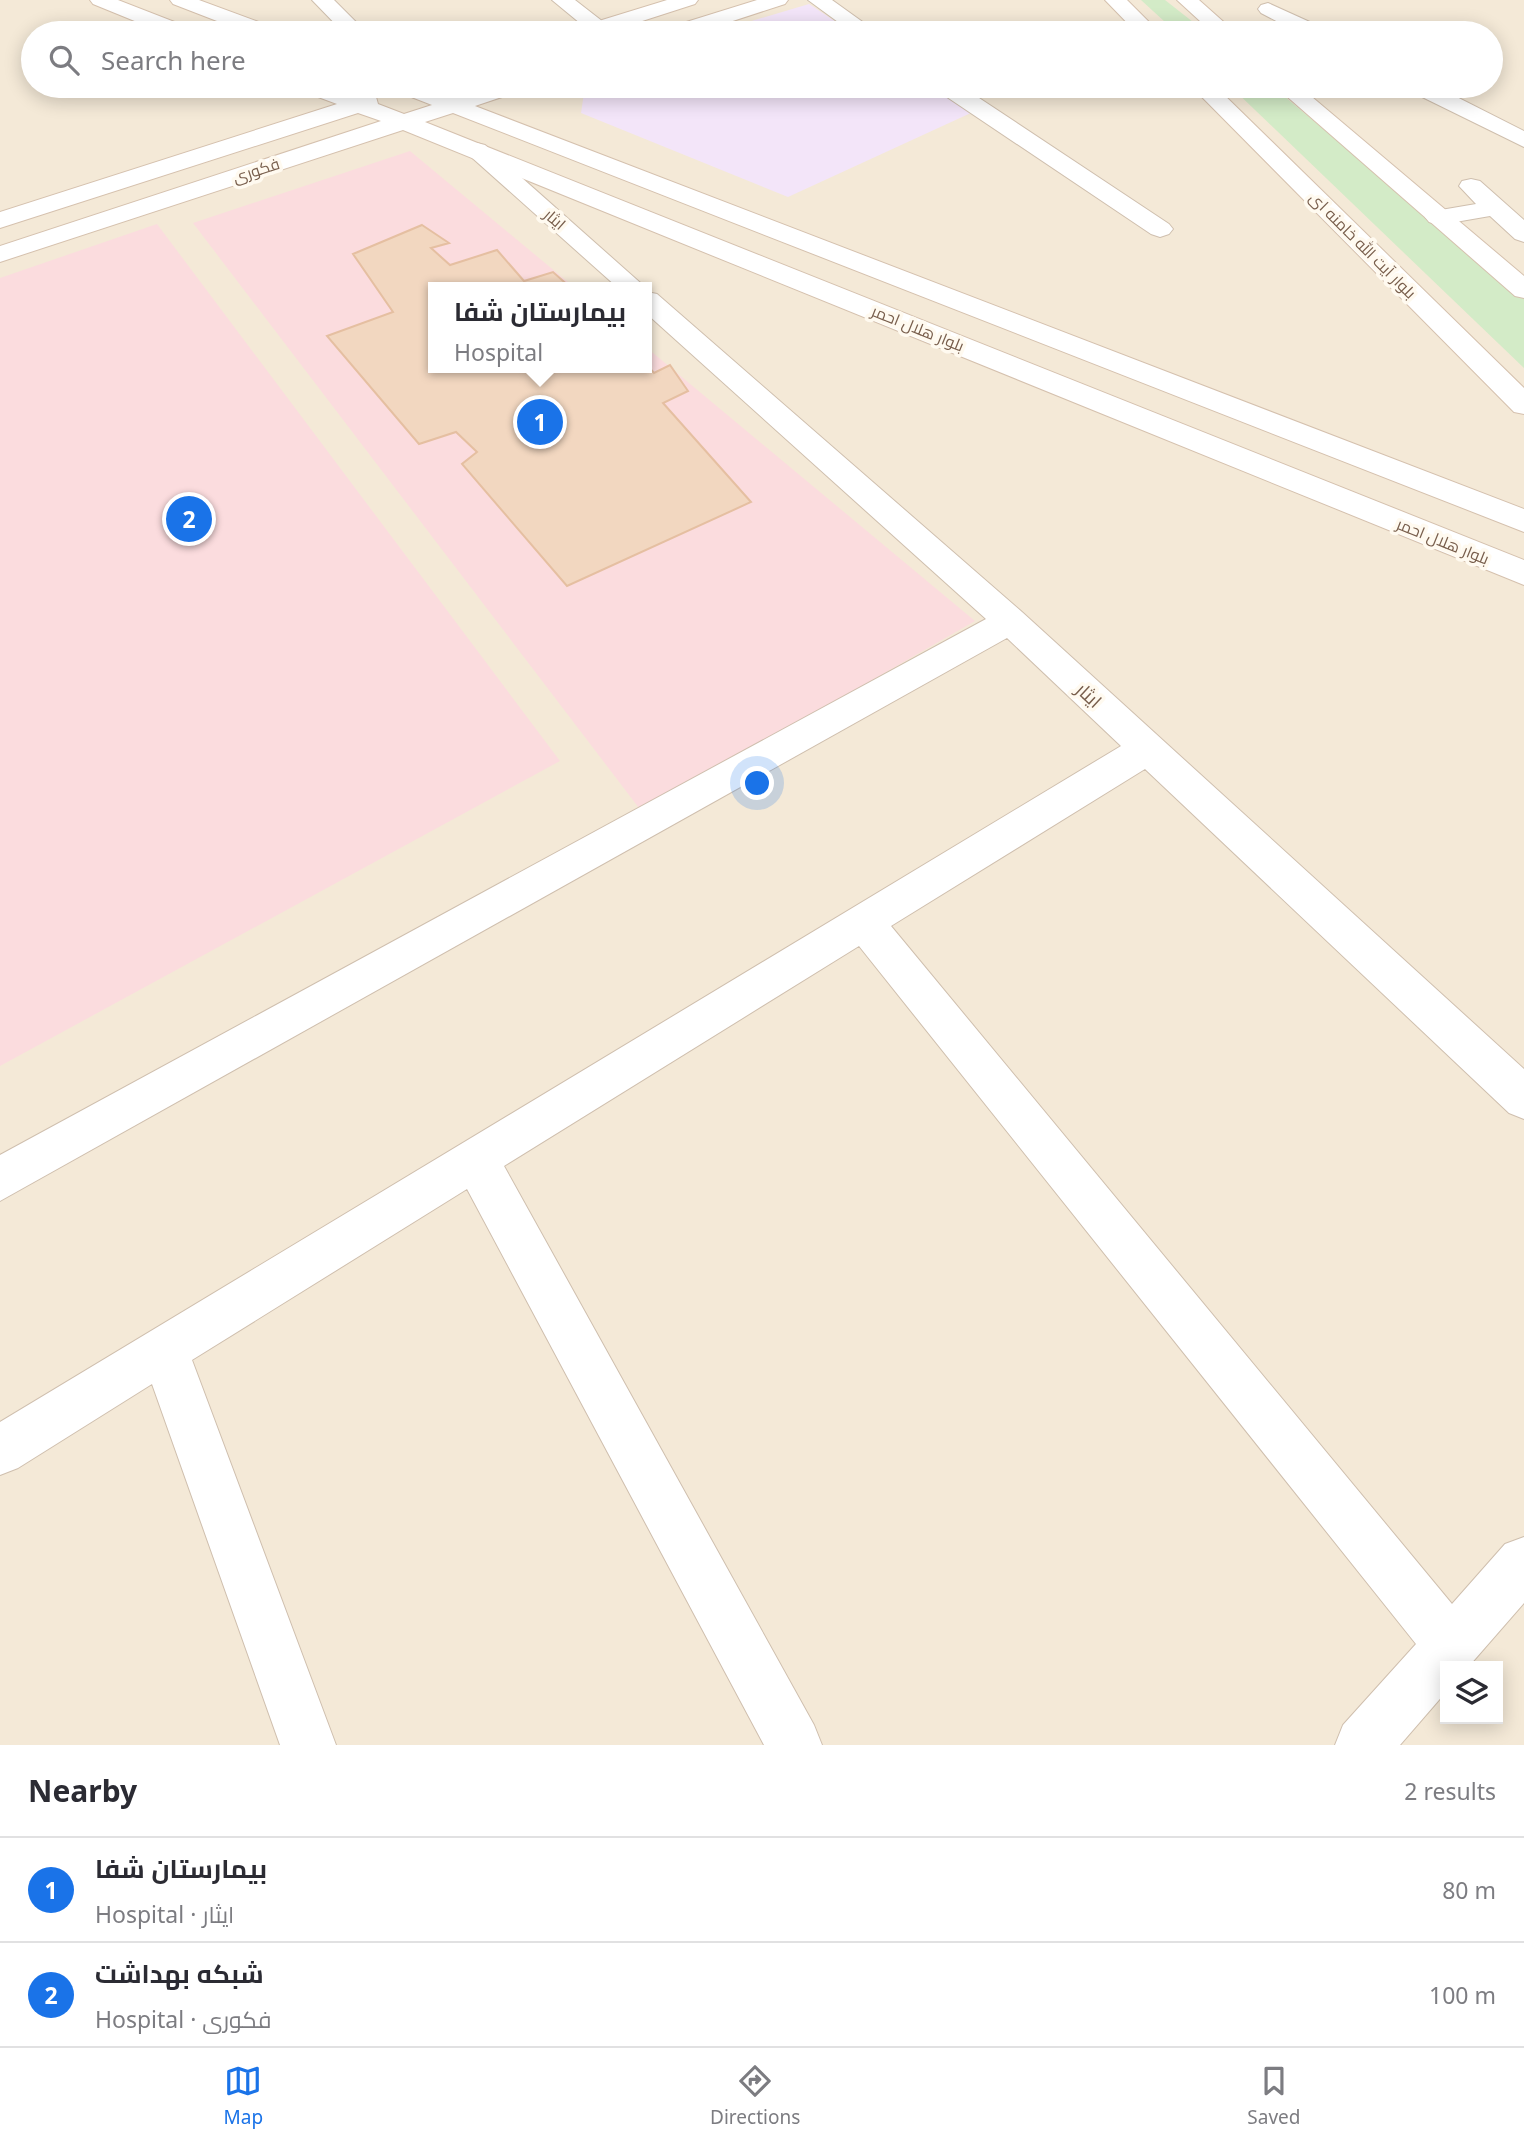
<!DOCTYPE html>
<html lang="en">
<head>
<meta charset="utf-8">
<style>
  body { margin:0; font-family:"Noto Sans",Cairo,sans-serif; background:#f2f2f3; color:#2b2b33 }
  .controls { position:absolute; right:21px; bottom:21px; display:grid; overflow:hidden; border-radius:0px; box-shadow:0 4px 18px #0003 }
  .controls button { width:63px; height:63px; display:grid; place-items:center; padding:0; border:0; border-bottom:2px solid #e1e1e2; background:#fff; color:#2b2b33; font:35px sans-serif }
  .you { position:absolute; left:758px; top:784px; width:24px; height:24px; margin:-18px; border:5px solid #fff; border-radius:50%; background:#1a73e8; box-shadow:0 0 0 10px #1a73e833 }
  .badge { display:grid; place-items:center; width:46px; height:46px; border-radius:50%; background:#1a73e8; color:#fff; font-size:23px; font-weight:700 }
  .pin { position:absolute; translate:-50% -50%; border:4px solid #fff; box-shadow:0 2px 7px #0006 }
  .popup { position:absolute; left:428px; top:282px; width:224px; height:91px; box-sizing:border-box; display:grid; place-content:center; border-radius:0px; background:#fff; filter:drop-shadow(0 2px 5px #0005); font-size:23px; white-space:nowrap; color:#7c7c81 }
  .popup b { font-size:26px; color:#2b2b33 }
  .popup::after { content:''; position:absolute; left:50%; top:100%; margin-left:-14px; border:14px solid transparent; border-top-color:#fff }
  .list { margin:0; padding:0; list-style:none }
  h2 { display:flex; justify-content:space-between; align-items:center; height:91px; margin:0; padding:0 28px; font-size:30px }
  h2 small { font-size:23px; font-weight:400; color:#7c7c81 }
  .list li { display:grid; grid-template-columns:46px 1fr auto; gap:21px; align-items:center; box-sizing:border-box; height:105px; padding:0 28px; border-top:2px solid #e1e1e2 }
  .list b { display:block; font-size:26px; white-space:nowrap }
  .list p { margin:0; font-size:23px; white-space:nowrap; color:#7c7c81 }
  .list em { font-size:23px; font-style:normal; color:#7c7c81 }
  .icon { flex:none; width:38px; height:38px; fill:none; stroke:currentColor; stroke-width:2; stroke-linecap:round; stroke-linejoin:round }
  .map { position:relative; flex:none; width:1524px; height:1745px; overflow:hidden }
  .search { position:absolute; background:#fff; box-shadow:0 4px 18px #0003; left:21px; right:21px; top:21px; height:77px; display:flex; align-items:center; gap:18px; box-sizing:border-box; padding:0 24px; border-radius:38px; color:#7c7c81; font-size:26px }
  .sheet { height:301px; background:#fff }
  nav { display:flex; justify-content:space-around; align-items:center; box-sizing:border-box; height:98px; border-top:2px solid #e1e1e2; background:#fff; font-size:19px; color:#7c7c81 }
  nav a { display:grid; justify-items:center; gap:4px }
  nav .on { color:#1a73e8 }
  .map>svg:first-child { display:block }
  .residential { fill:#f4e9d7; fill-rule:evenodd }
  .education { fill:#f3e5f9 }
  .medical { fill:#fbdcde }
  .green { fill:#d3ebc7 }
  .building { fill:#f2d7c0; stroke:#e5bfa1; stroke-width:2 }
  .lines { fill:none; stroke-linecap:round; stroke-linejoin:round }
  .street-casing { stroke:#cfbfae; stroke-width:2 }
  .secondary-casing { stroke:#d5c1ae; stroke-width:2 }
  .street { fill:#fff; fill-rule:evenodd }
  .secondary { fill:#fff; fill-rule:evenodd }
  .labels { text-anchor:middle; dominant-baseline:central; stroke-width:7; stroke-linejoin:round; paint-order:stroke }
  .far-street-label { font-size:16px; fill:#785e4c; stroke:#fffaf0 }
  .street-label { font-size:19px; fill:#785e4c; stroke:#fffaf0 }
</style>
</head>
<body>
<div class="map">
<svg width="1524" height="1745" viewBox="0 0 1524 1745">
  <rect width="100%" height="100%" fill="#fdf6e9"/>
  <!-- residential -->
  <path class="residential" d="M0 0H1524V1745H0ZM33 33H1491V86H33ZM433 287H647V368H433ZM1445 1666H1498V1719H1445Z"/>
  <!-- education -->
  <path class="education" d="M809 4 853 33H711Z
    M585 86H933L973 112 788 197 581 113Z"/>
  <!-- medical -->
  <path class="medical" d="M410 151 574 287H433V368H647V348L975 621 642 812 193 223Z
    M157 224 560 761 0 1066V278Z"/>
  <!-- green -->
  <path class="green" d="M1141 0H1165L1207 33H1177Z
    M1230 86H1272L1524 297V368Z"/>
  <!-- building -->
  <path class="building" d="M422 225 449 243 431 248 450 265 497 250 524 281 553 272 570 287H433V368H647V365L654 373 670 365 688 391 663 403 751 502 567 586 462 464 477 452 456 432 419 444 327 336 393 312 353 254Z"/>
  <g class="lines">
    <!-- street casing -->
    <g class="street-casing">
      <path id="street" d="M312 0H334L367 33H344Z
        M552 0H575L611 28 605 33H592Z
        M808 0H832L878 33H853Z
        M1268 3 1323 28 1326 33H1299L1261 13 1258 9 1261 5Z
        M935 86H961L1169 224 1173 229 1169 234 1160 237 1151 234 938 91Z
        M1407 86H1435L1524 131V147L1410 91Z
        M477 143 485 145 645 287H617L469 155 465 150 469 145Z
        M1471 179 1480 181 1524 220V242L1515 239 1490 216 1438 225 1429 222 1425 217 1429 212 1476 204 1459 186 1462 181Z
        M647 292 657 294 1022 612 1524 1069V1119L1509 1113 1145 769 891 926 1452 1604 1505 1544 1524 1537V1603L1469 1666H1445V1693L1400 1745H1335L1343 1725 1416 1644 859 946 504 1166 814 1725 822 1745H764L467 1189 192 1360 336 1745H280L152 1384 18 1468 0 1475V1422L1121 746 1007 638 0 1201V1155L986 619 647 314Z"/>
    </g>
    <!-- secondary casing -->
    <g class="secondary-casing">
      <path id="secondary" d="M90 0H118L190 28 193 33H164L93 4Z
        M170 0H199L275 28 278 33H248L173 4Z
        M667 0H698L695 4 605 33H573L576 28Z
        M757 0H788L785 4 696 33H664L667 28Z
        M1105 0H1127L1160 33H1137Z
        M1177 0H1199L1236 33H1213Z
        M299 86H330L360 97H376L378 104 404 114 432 105 396 91 393 86H424L454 97 490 86H523L520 91 475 106 1524 509V532L453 113 425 122 1524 560V585L403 130 0 262V246L381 121 358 113 0 228V212L337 104 302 91Z
        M1191 86H1215L1524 388V414L1514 412Z
        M1275 86H1299L1524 276V298L1515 296Z"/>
    </g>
    <!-- street -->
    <use href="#street" class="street"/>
    <!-- secondary -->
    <use href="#secondary" class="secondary"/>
  </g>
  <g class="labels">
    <!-- far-street labels -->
    <g class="far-street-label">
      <text transform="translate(256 170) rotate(-18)">فکوری</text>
      <text transform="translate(555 219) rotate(41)">ایثار</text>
      <text transform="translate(1363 245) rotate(45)">بلوار آیت الله خامنه ای</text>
      <text transform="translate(918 328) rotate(22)">بلوار هلال احمر</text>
      <text transform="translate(1443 541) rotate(22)">بلوار هلال احمر</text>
    </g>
    <!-- street labels -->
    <g class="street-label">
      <text transform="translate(1089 695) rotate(43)">ایثار</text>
    </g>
  </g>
</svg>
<div class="controls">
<button><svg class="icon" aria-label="layers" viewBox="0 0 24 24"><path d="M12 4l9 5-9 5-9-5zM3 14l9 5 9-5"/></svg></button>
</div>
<div class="you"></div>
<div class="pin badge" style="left:540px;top:422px">1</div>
<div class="popup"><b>بیمارستان شفا</b>Hospital</div>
<div class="pin badge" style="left:189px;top:519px">2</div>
<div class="search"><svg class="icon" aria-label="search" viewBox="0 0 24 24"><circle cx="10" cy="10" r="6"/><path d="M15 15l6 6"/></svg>Search here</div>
</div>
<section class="sheet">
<h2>Nearby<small>2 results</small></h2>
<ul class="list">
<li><span class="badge">1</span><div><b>بیمارستان شفا</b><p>Hospital · ایثار</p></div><em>80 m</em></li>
<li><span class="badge">2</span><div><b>شبکه بهداشت</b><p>Hospital · فکوری</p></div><em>100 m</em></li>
</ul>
</section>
<nav>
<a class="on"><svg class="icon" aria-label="map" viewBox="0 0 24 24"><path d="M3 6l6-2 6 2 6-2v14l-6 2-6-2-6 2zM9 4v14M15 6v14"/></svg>Map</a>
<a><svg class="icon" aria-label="directions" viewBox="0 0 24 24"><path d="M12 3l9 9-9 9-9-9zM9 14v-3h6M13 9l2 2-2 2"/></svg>Directions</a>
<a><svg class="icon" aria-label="saved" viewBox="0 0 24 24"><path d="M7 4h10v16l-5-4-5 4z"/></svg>Saved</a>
</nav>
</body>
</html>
